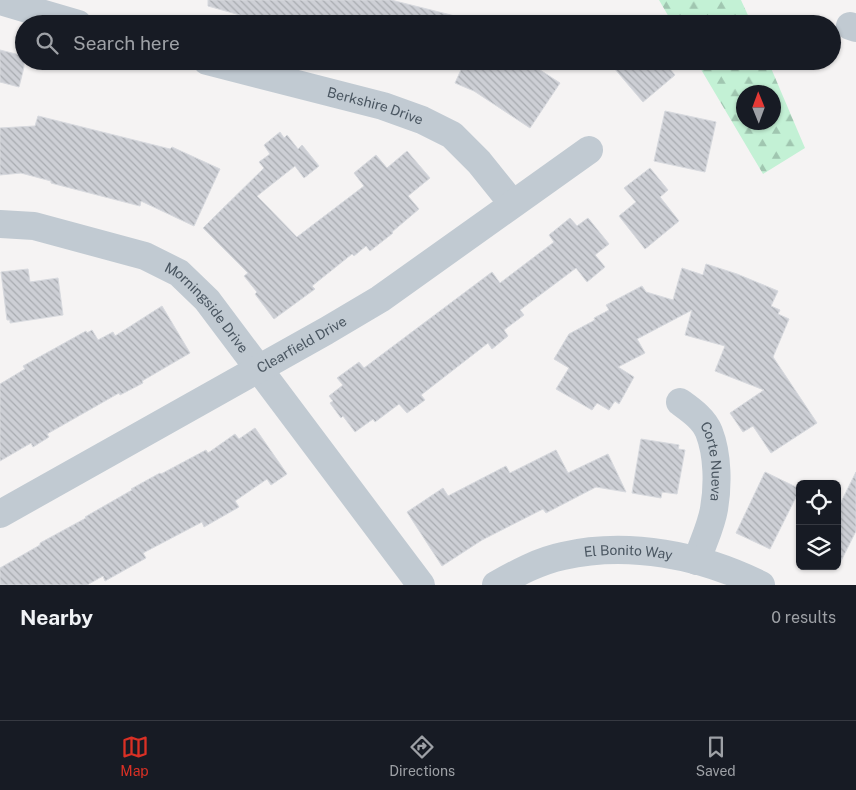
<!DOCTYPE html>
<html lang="en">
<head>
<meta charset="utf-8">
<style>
  body { margin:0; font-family:"Public Sans",sans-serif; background:#20242c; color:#f1f3f6 }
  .controls { position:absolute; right:15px; bottom:15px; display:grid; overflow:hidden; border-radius:8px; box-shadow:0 1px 4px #0004 }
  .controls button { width:45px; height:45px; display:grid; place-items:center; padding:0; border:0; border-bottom:1px solid #363941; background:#171b24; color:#f1f3f6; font:25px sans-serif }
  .compass { position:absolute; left:736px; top:85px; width:45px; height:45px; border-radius:50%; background:#171b24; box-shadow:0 1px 4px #0004; rotate:359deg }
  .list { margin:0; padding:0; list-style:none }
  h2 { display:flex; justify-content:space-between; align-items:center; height:65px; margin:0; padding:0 20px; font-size:21px }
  h2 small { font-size:16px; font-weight:400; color:#9ea1a6 }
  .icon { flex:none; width:28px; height:28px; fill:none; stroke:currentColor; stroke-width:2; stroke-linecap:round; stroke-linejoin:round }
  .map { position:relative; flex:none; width:856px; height:585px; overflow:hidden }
  .search { position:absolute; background:#171b24; box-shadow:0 1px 4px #0004; left:15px; right:15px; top:15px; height:55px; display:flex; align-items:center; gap:12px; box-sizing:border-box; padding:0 18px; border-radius:28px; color:#9ea1a6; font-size:19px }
  .sheet { height:135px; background:#171b24 }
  nav { display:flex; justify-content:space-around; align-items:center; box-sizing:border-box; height:70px; border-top:1px solid #363941; background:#171b24; font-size:14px; color:#9ea1a6 }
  nav a { display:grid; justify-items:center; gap:2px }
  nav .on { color:#d93025 }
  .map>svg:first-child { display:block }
  .forest { fill:url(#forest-firs); fill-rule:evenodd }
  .building { fill:url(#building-back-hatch); stroke:#d7d9de }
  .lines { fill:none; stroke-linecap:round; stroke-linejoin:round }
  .street { stroke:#c1cad2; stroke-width:28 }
  .labels { text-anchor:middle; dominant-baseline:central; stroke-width:4; stroke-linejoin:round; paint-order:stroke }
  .street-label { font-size:14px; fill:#4a5661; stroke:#fff }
</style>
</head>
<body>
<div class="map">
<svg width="856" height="585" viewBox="0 0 856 585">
  <defs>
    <pattern id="forest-firs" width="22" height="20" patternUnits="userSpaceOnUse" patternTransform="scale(1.25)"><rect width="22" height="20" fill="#c3f1d5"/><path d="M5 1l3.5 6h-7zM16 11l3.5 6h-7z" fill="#a0c6b0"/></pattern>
    <pattern id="building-back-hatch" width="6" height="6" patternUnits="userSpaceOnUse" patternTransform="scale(1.25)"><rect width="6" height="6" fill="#cdcfd5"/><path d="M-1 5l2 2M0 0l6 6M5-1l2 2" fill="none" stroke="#a8abb0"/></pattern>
  </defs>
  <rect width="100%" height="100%" fill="#f5f3f3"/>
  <!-- forest -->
  <path class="forest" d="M659 0H741L752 24H673Z
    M696 61H768L805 148 763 174ZM744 92H774V122H744Z"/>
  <!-- building -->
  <path class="building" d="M208 0H391L459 17 458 24H261V21L208 6Z
    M0 50 24 56V67L19 87 0 82Z
    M465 61H541L537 68 560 83 530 128 474 91 455 83Z
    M608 61H663L675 75 643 102Z
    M665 111 716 122 705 172 654 161Z
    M38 116 170 149 172 147 220 169 194 226 141 201 140 206 51 183V181L21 173 0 175V128L35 126Z
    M280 132 284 138 287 135 298 149 302 145 319 166 304 178 295 166 257 196 297 237 364 186 354 173 376 155 387 168 407 151 430 178 408 196 419 209 392 232 393 233 370 251 366 246 354 256 352 254 312 286 315 289 274 319 255 294 257 292 244 276 248 273 203 228 264 168 259 162 270 154 264 145Z
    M650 168 668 190 660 197 679 221 645 249 619 216 636 202 624 188Z
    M570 218 577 226 588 218 609 244 595 255 605 267 587 282 576 268 520 310 524 315 504 330 508 336 492 349 488 343 421 395 425 400 407 413 399 404 375 422 373 419 355 432 343 416 341 418 330 403 333 401 329 396 343 385 337 378 359 362 364 368 492 272 500 283 554 242 549 235Z
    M706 264 737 274 778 291 771 306 780 310 778 314 789 319 773 357 817 423 771 453 753 426 743 432 730 413 764 390 715 371 725 346 685 335 692 310 637 339 645 353 618 367 634 377 619 404 615 401 609 410 597 403 592 410 556 389 569 368 554 359 569 334 595 320 594 318 609 310 606 305 642 286 646 292 673 300 682 268 703 275Z
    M28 269 30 282 58 278 63 315 10 323V320H7L1 272Z
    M162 306 190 353 142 381 143 383 120 395 119 393 47 434 49 437 33 447 31 443 0 461V384L25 369 23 366 86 331 87 333 92 330 98 340 113 332 115 336Z
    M255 428 287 474 271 485 267 479 235 501 239 507 204 527 202 522 143 553 146 558 105 581 103 576 87 585H0V568L40 545V543L86 518 85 517 132 490 131 489 160 473 161 474 206 450 208 453 235 434 239 439Z
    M641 439 679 445 678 449 685 450 677 494 662 492 661 498 632 493Z
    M556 450 568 473 608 454 626 492 596 487 546 513 543 509 482 540 442 566 407 512 443 488 448 496 506 466 510 473Z
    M765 472 800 489 770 549 736 533Z
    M856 472V531L837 569V510Z"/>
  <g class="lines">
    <!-- street -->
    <g class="street">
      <path d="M0 1 78 24"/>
      <path d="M850 26 856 28"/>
      <path id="s1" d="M207 61 383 106 422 120 452 135 479 162 512 203"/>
      <path id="s2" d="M0 224 34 226 145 256 179 273 207 300 421 585"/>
      <path id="s3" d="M680 402C691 410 704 419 709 432 718 455 718 486 714 509 711 527 702 544 697 561"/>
      <path id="s4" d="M0 514 326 331 380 299 589 150"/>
      <path id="s5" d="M496 585C517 573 539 561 563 556 628 541 701 555 761 585"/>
    </g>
  </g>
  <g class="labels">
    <!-- street labels -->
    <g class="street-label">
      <text stroke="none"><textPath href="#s1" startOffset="174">Berkshire Drive</textPath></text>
      <text stroke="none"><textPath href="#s2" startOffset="231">Morningside Drive</textPath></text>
      <text stroke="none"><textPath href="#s4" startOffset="346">Clearfield Drive</textPath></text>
      <text stroke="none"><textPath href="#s3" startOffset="72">Corte Nueva</textPath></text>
      <text stroke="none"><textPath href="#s5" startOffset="139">El Bonito Way</textPath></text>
    </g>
  </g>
</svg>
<div class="controls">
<button><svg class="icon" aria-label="locate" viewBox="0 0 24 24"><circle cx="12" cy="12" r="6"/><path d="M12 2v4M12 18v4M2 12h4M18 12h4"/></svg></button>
<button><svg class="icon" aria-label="layers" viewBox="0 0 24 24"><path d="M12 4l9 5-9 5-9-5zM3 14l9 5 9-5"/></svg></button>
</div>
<svg class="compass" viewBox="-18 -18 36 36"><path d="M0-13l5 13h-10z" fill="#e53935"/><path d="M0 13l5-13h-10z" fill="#9ea1a6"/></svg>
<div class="search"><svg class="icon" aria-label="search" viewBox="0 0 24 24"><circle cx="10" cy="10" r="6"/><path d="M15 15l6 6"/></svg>Search here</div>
</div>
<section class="sheet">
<h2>Nearby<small>0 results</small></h2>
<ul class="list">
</ul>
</section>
<nav>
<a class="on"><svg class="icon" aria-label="map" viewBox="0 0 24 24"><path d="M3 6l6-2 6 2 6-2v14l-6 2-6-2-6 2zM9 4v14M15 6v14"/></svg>Map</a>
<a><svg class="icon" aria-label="directions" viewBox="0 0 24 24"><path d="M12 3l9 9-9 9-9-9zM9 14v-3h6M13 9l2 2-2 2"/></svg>Directions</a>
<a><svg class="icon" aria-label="saved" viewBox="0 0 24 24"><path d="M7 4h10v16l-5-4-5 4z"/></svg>Saved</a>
</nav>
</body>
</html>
